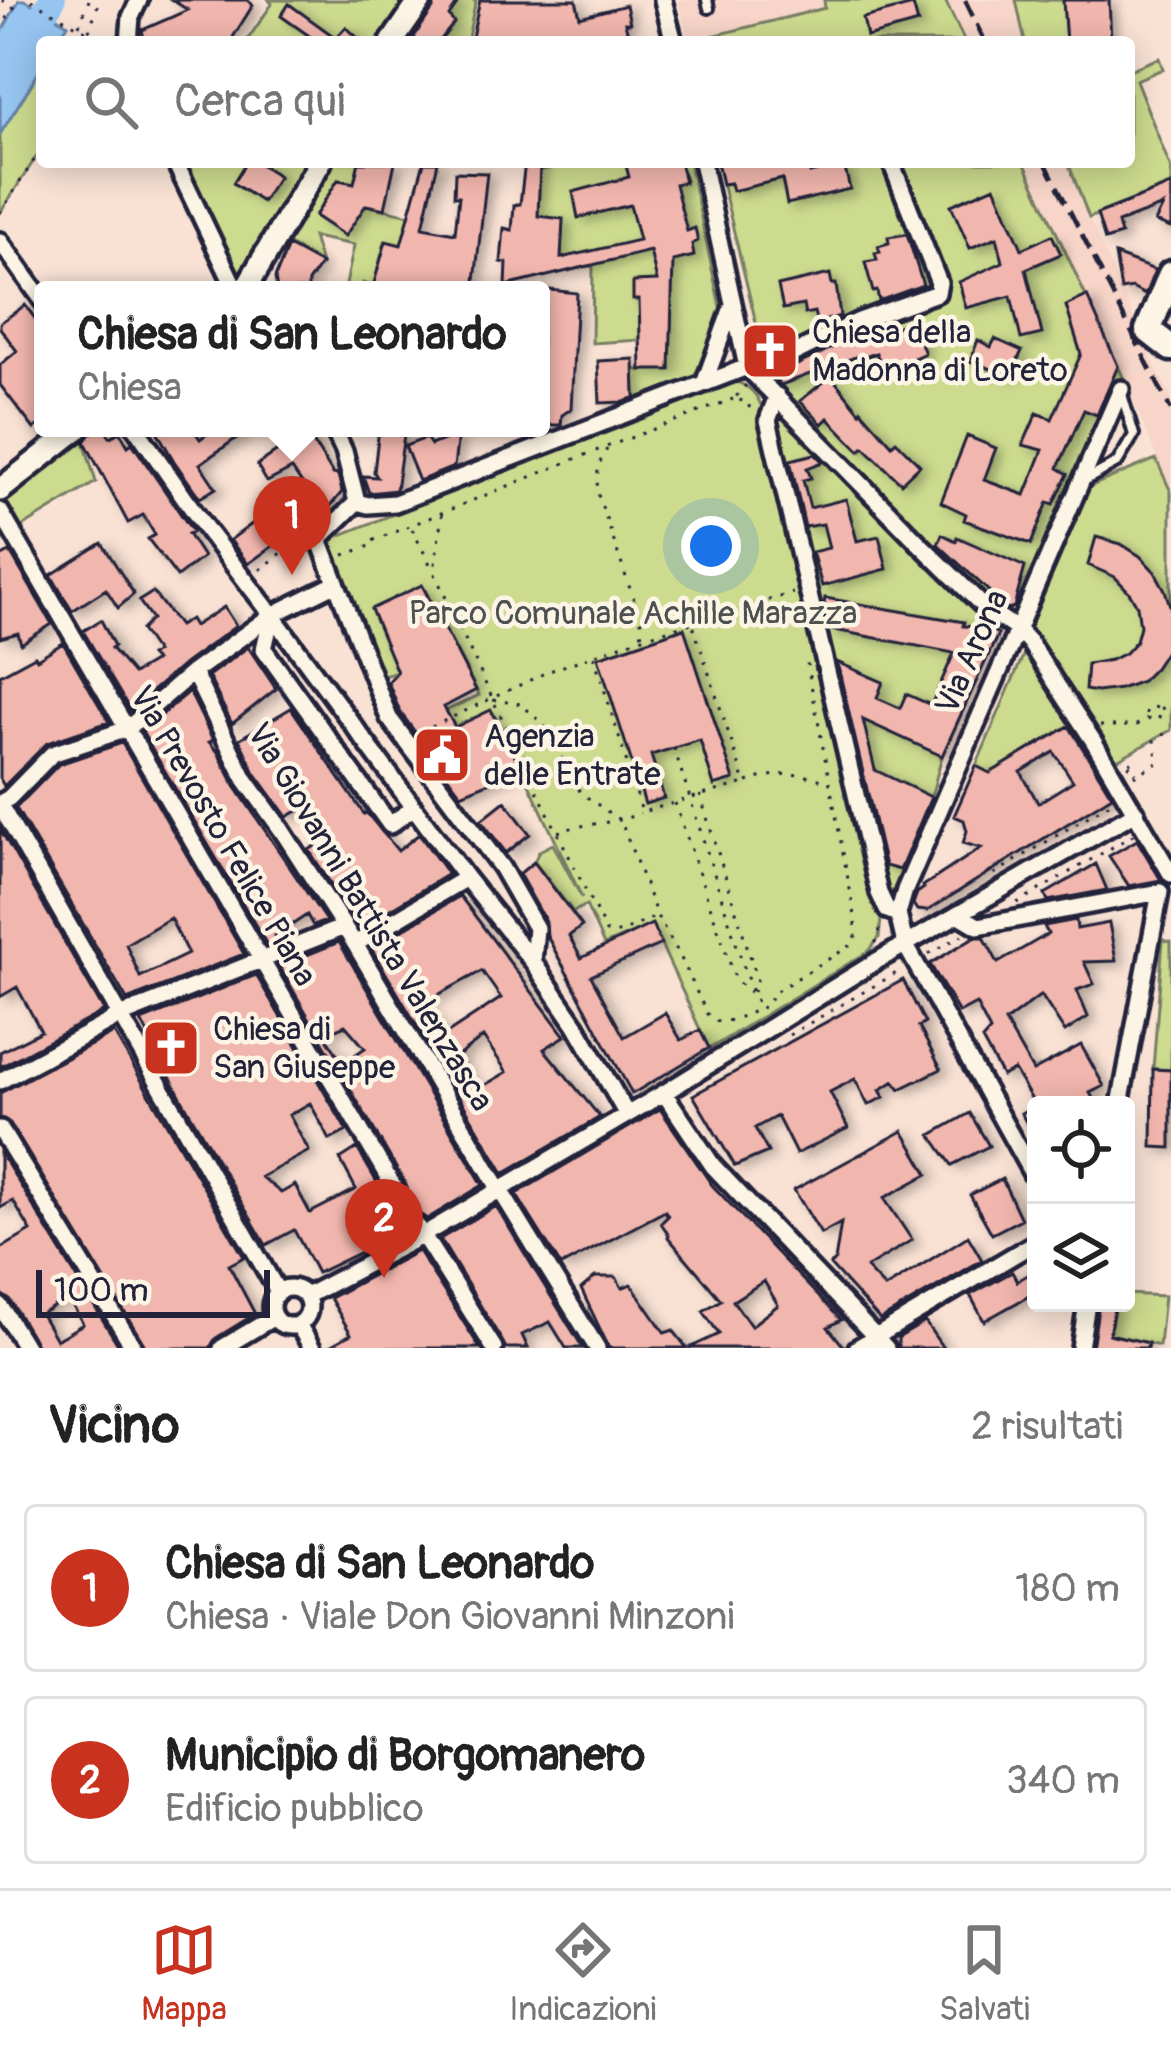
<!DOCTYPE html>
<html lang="it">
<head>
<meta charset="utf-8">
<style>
  body { margin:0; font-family:Pangolin,sans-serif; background:#f6f6f6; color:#222 }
  .controls { position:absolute; right:36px; bottom:36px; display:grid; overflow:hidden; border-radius:12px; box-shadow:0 6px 30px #0003 }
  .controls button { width:108px; height:108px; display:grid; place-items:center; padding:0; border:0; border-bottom:3px solid #e0e0e0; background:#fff; color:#222; font:60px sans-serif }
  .scale { position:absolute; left:36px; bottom:30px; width:234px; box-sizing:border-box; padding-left:12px; border:6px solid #22223b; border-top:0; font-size:33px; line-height:42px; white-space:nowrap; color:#22223b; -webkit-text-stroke:9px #fcf5e5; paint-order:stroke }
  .you { position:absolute; left:711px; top:546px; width:42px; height:42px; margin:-30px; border:9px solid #fff; border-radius:50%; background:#1a73e8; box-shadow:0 0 0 18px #1a73e833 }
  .badge { display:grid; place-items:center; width:78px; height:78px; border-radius:50%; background:#c8321e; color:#fff; font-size:39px; font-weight:700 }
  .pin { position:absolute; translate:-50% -99px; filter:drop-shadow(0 3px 6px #0008) }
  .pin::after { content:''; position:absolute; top:63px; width:42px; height:36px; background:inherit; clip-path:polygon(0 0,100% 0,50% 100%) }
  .popup { position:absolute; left:34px; top:281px; width:516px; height:156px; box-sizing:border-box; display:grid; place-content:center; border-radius:12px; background:#fff; filter:drop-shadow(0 3px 9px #0005); font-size:39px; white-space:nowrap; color:#767676 }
  .popup b { font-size:45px; color:#222 }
  .popup::after { content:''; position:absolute; left:50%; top:100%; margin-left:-24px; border:24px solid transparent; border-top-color:#fff }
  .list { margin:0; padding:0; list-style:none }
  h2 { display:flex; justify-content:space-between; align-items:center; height:156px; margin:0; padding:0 48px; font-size:51px }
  h2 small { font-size:39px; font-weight:400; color:#767676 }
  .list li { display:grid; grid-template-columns:78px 1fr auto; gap:36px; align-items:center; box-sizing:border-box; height:168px; margin:0 24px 24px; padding:0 24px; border:3px solid #e0e0e0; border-radius:12px }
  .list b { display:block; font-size:45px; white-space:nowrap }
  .list p { margin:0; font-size:39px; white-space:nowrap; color:#767676 }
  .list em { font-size:39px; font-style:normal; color:#767676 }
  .icon { flex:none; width:66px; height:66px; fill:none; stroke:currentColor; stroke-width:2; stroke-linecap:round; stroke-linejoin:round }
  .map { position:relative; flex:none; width:1171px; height:1348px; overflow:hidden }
  .search { position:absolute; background:#fff; box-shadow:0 6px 30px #0003; left:36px; right:36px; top:36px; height:132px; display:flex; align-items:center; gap:30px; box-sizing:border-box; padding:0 42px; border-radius:12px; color:#767676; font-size:45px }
  .sheet { height:540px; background:#fff }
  nav { display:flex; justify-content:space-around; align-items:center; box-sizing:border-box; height:168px; border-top:3px solid #e0e0e0; background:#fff; font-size:33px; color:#767676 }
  nav a { display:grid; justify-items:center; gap:6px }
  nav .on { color:#c8321e }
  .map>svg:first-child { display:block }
  .built { fill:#f7d5c8 }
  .green { fill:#cddb8f; stroke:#787e65; stroke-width:3 }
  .water { fill:#96c5f1; stroke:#6884a8; stroke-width:3 }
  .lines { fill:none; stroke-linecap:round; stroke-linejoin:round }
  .river { stroke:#96c5f1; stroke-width:27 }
  .building { fill:#f1b6ad; stroke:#22223b; stroke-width:3; fill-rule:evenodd; filter:url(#shadow) }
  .street-tunnel { stroke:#cebcb5; stroke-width:15; stroke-dasharray:15 8; stroke-linecap:butt }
  .lane-casing { stroke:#22223b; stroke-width:16 }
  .street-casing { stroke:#22223b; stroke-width:24 }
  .secondary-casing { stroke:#22223b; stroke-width:30 }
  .primary-casing { stroke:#22223b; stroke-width:33 }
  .path { stroke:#22223b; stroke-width:3; stroke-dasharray:3 9; stroke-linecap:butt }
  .lane { stroke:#fcf5e5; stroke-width:8 }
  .street { stroke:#fcf5e5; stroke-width:15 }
  .secondary { stroke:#fcf5e5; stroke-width:21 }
  .primary { stroke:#fcf5e5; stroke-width:24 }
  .rail { stroke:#22223b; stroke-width:4.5; stroke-dasharray:18 9; stroke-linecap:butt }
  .labels { text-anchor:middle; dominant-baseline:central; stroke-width:9; stroke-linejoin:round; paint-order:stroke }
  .poi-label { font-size:33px; fill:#22223b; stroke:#fcf5e5; text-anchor:start }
  .park-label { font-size:33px; fill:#4d5050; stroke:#fcf5e5 }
  .street-label { font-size:33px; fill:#22223b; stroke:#fcf5e5 }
</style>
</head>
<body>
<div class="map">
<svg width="1171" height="1348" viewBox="0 0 1171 1348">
  <defs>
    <filter id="shadow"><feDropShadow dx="7" dy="4" stdDeviation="6" flood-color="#0004"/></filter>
  </defs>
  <rect width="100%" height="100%" fill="#f9e2d4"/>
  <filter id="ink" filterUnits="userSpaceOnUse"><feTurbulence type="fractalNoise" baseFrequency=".00833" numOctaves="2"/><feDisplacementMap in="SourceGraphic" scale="24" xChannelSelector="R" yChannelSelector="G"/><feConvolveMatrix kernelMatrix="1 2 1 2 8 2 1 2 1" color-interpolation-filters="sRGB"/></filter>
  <g filter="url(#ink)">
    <!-- built -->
    <path class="built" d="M678 0H856L688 41Z
      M950 0H1016L1025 42H965L946 2Z
      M1024 162H1068L1089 218 1157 370 1171 396V492L1134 402Z"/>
    <!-- green -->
    <path class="green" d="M269 0H394L413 12 403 27 425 41 441 40 454 23 449 16 460 0H476L467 42H246L272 4Z
      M824 0H945L965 42H688L825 8Z
      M1016 0H1063L1066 42H1025Z
      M1159 58 1163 69 1136 80 1171 169V185L1089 218 1068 162H1129V70Z
      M42 67V148L0 213V134Z
      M176 162H359L354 183 338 180 315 216 344 235 366 205 410 215 401 245 385 242 378 268 391 273 385 289 363 283 360 290H345L354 245 313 237 321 264 277 237 236 290Z
      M540 162H543V170L584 162H689L721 311 690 388 636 409 634 370 670 369 640 314V340L592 343 593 266 560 269 563 219 538 216Z
      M717 162H1024L1125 381 1077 492 1156 459 1171 492V730L1115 761 1067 682 1023 622 1003 620 942 756 931 797 886 908 768 420 775 387 813 372 804 354H793L790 343 782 344 779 337 761 343Z
      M731 381C746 383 755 391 761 405L881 919 879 938 869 951 709 1049 652 925 604 945 586 905 573 912 534 862 539 851 553 844 582 898 513 749 492 711 421 743 410 728 479 695 423 586 371 609 397 672 380 677 328 540Z
      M83 438 96 482 19 529 2 502Z
      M1029 642 1080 719 990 773 976 766Z
      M1163 940 1171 942V1070L1153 1069Z
      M1126 1294 1164 1296 1159 1346 1109 1334 1115 1303H1126Z"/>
    <!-- water -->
    <path class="water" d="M19 0H25L68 24 57 42H42V67L0 134V35Z"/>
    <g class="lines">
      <!-- river -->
      <path class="river" d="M0 81 52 0"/>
    </g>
    <!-- building -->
    <path class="building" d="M172 0H247L253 5 230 42H145L142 30 188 10Z
      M436 0H460L449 16 454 23 439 42H414L415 35 433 9Z
      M480 0H576L580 17 626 5 630 23H625L630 42H471Z
      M1063 0H1109L1111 40 1066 42Z
      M289 4 336 38 346 27 362 42H318L281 16Z
      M913 5 918 23 867 37 863 18Z
      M246 162H257L279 176 262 202 233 183Z
      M359 162H395L385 209 366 205 345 236 315 216 338 180 354 183Z
      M424 162H438L423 227 455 233 459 196H454L455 172 487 173 474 290H372L386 241 401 245Z
      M525 162H540L538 216 563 219 561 258 639 240 630 205 578 218 573 192 629 177 625 162H680L685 182 675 184 687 231 695 228 698 241 692 244 694 256 673 261 670 370H641L639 300H633V282L657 281 650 251 506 286 507 263 501 262 504 228 512 230 514 205 520 204Z
      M717 162H807L810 173 844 165 850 189 787 204 782 179 732 191 730 183 722 184Z
      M1171 185V228L1155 222 1163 206 1118 223 1121 235 1105 240 1097 214Z
      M995 186 1022 249 1052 235 1061 254 1026 269 1042 334 1021 339 1011 296 966 308 959 282 1003 262 997 237 970 248 951 205Z
      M907 234 923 285 879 301 877 291 873 292 865 262 877 260 875 253 880 252 878 246 889 243 888 237Z
      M288 246 321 264 308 282V290H277L275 278Z
      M1115 255 1155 270 1145 295 1132 288 1121 290Z
      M830 274 832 284H836L840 316 817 323 814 312 805 314 803 305 783 309 778 286Z
      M541 289 577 293 571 409 562 415 561 425H551L541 433Z
      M1087 296 1118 366 1097 415 1084 410 1058 468 1068 474 1054 504 1048 502 1031 544 964 520 966 514 941 502 967 436 996 448 984 480 1025 495 1043 450 1023 445 1037 413 1052 419 1081 354 1066 306Z
      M25 305 43 329V421L34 429 0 385V365L17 351 0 328V323Z
      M906 323 910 332 914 329 925 353 884 371 876 353 865 357 863 354 781 385 773 377 856 336 859 341Z
      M995 339 1022 351 1010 376 970 361 978 340 991 347Z
      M634 359 635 397 624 402 600 403 598 361Z
      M831 376 860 412 861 410 892 445 896 441 920 465 901 483 864 447 860 451 828 418 822 424 800 401Z
      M95 428H104L110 437 120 432 128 446 132 443 193 532 188 534 203 557 177 577 148 539 155 535 143 515 128 523 85 442Z
      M155 428H193L200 439 215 428H251L200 464 216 488 200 498 174 461Z
      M268 428H304L333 474 338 475 342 492 323 515 292 469 267 482 257 465 282 448Z
      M379 428H405L396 490 369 493 363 476 377 477 374 472Z
      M458 434 454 467 419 481 405 446 426 438 431 445Z
      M815 454 823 462 807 468 811 478 803 480 810 508 846 499 857 541 879 536 887 569 822 586 812 552 829 548 823 524 805 527 790 460Z
      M256 521 273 546 248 564 230 540Z
      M942 534 956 541 957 537 1025 567 1014 607 1008 609 938 544Z
      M1096 537 1121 544 1140 556 1155 572 1165 590 1171 609V634L1166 651 1155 668 1142 681 1120 689 1097 692 1085 690 1087 664 1111 660 1125 653 1136 641 1140 626 1137 606 1129 592 1115 577 1088 565Z
      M102 543 134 594 118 608 106 589 72 611 51 575Z
      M10 552 52 624 21 644 18 633 0 638V557Z
      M422 585 476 690 444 707 455 727 491 710 522 769 461 794 400 712 388 682 397 672 371 609Z
      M153 592 179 626 190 619 194 626 224 607 236 626 185 663 130 710 83 631 101 620 114 646 111 648 133 674 155 661 150 656 156 652 141 630 152 619 139 601Z
      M825 598 964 622 963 626 988 628 998 634 942 756 863 720 875 770 931 797 900 870 885 866 837 662 883 682 877 698 900 708 906 694 931 705 954 653 829 629 824 605Z
      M684 628 734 780 714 786 700 740 651 755 664 798 645 804 598 657Z
      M63 643 109 722 47 743 4 786 0 779V675L35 656 37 659Z
      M248 647 276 689 232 724 208 676Z
      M189 691 213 740 209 742 218 752 235 786 326 921 313 926 307 915 275 936 277 941 267 945 142 732Z
      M291 708 364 814 366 812 398 851 419 834 448 874 359 928 309 850 332 835 308 805 287 817 255 773 239 739Z
      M1069 726 1112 796 927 911 917 910 913 904 917 893 924 888 923 886 981 848 963 843 967 831 964 820 954 816 976 766 990 773ZM1054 752 1073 781 1038 803 1021 772Z
      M122 743 244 954 127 1000 16 808 59 764ZM170 918 188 954 140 977 126 944Z
      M505 801 530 834 506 853 481 820Z
      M0 829 104 1011 0 1067V1052L41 1031 17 987 0 997Z
      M1137 840 1161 880 1129 886 1109 856Z
      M534 862 582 926 569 936 581 958 652 924 661 944 591 976 624 1037 665 1013 681 1040 700 1030 709 1048 632 1094 547 936 546 922 519 874Z
      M1096 864 1107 890 1048 901 1045 894Z
      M460 896 565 1036 544 1049 600 1117 504 1173 371 948ZM482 971 501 998 445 1035 423 1003ZM483 1037 507 1072 478 1089 458 1056Z
      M1076 920 1077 929 1109 923 1116 961 1084 962 1094 984 1077 990 1088 1017 1065 1032 1041 995 1005 1022 1033 1071 1081 1045 1104 1086 1090 1093 1097 1105H1036V1140L1021 1113 1035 1105 1014 1070 1002 1076 982 1040 990 1031 976 1004 959 1013 930 964 974 937H984L998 963 1048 934 1044 926Z
      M339 942 483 1185 427 1219 421 1215H412L406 1222V1230L317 1273 294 1230 266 1245 183 1101 141 1021 256 975 347 1131 330 1140 310 1103 289 1115 309 1151 261 1177 281 1193 295 1185 310 1213 356 1189 340 1159 357 1148 386 1198 391 1202H401L407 1196 406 1185 279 966ZM345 1025 365 1048 343 1063 324 1034Z
      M903 980 925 1023 919 1027 941 1069 900 1089 894 1081 880 1090 884 1097 868 1105 855 1079 830 1092 848 1128 796 1154 777 1116 755 1128 768 1152 735 1166 693 1095Z
      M114 1033 244 1257 229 1265 255 1314 216 1338 210 1348H146L10 1123 0 1117V1093Z
      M1153 1069 1171 1070V1148L1152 1147Z
      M660 1109 712 1185 841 1320 828 1327 845 1348H689L719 1334 703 1311 721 1300 668 1237 669 1235 661 1223 668 1216 665 1211 561 1266 516 1194ZM764 1281 778 1305 751 1326 733 1301Z
      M970 1113 989 1146 952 1165 931 1135Z
      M903 1131 928 1174 884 1198 912 1240 866 1268 885 1288 968 1236 982 1260 880 1320 830 1265 835 1261 841 1223 821 1234 794 1190Z
      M0 1152 120 1348H38L10 1300 0 1294V1249L31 1231 13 1201 0 1208ZM68 1298 83 1324 56 1340 41 1314Z
      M1002 1179 1021 1219 992 1234 970 1195Z
      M496 1206 539 1277 583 1348H566L550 1322 522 1335 528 1348H506L440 1239Z
      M418 1251 480 1348H326L351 1334 330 1298Z
      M1036 1270V1292L984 1321 970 1295 1012 1272 1017 1281Z
      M595 1277H616L622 1288 631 1284 665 1333 673 1330 687 1348H609L581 1289Z
      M1099 1303H1115L1109 1334 1148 1343 1147 1348H1092Z
      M925 1322 943 1348H898V1338Z"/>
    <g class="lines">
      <!-- street-tunnel -->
      <path class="street-tunnel" d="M396 1191 417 1226"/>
      <!-- lane casing -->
      <g class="lane-casing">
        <path id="lane" d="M707 0 709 8
          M1084 481 1117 463 1134 435 1121 391"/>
      </g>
      <!-- street casing -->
      <g class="street-casing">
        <path id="street" d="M663 0 674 42
          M129 42 131 17 139 0
          M175 162 236 290
          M702 162 747 367
          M0 241 43 301
          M747 367 920 544 984 607 1018 630 1029 642 1094 742 1171 874
          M754 373 859 321 937 293 939 283 891 162
          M705 381 732 307
          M777 396 768 420 879 893 887 910 898 914
          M136 428 209 533 272 615 466 878 533 962 576 1025 627 1115
          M333 428 344 451 357 502
          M357 502 319 539 389 718 501 867 536 928 533 962
          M357 502 368 505 395 503 747 367
          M0 511 396 1191
          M272 615 264 649 390 825 414 807
          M193 672 245 779 281 829 355 944 500 1190 597 1348
          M0 803 9 798 52 754 127 729 193 672 272 615 335 584
          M0 805 278 1292
          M958 914 978 926 1160 892
          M355 944 466 878
          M0 1081 120 1016 344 927
          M664 1093 713 1166 886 1348
          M1120 1105 1160 892
          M0 1129 134 1348
          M1036 1181 905 944 898 914 905 890 1121 389
          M417 1226 494 1348
          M271 1307a19 19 0 1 1 38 0a19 19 0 1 1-38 0Z
          M306 1296 423 1235 664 1093 875 962 1136 812
          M0 1306 26 1348
          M298 1324 312 1348
          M222 1348 274 1317
          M857 1348 1036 1242
          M1080 1348 1087 1303"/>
      </g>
      <!-- secondary casing -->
      <g class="secondary-casing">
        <path id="secondary" d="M392 42 421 0
          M245 290 320 162
          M0 490 78 428"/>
      </g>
      <!-- primary casing -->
      <g class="primary-casing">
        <path id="primary" d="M1171 274 1148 330 1171 348"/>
      </g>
      <!-- path -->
      <path class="path" d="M2 0 14 8
        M31 0 89 33
        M79 25 89 0
        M0 29 19 0
        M85 42 98 5 96 0
        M0 213 42 148
        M206 290 217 281
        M746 385 734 399 748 402 751 414
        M311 428 323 446
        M607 449 598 466 597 492 641 621 642 643
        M442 514 434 572 493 700 606 932 620 933 657 916
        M412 529 432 568
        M344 555 368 547 367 543 580 457 733 399
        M260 570 305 535
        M594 656 642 812 745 783 692 622
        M493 700 521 704 543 724 581 793 621 821 657 916 679 954 707 1014 719 1022 732 1020 760 1009 769 1001 773 993 850 946 856 936 855 916 806 658
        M1146 714a7 7 0 1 1 14 0a7 7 0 1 1-14 0Z
        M1161 709 1171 704
        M1100 726H1135L1147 718
        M421 732 547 672 640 638 793 593
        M674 748 752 993 760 1008
        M1130 767 1127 761 1129 759 1136 773
        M1134 776 1158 763 1154 740 1171 730
        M747 782C777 772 800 771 830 783
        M700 795 757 978 753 992
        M675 803 736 981 750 992
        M558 832C586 822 614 825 640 813
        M994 874 1113 801
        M1017 903 1133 835
        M551 943 589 1014
        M875 943 879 938 880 924
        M929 954 962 935
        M789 1035 900 971
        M1033 1224 1036 1222"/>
      <!-- lane -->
      <use href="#lane" class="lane"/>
      <!-- street -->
      <use href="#street" class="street"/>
      <!-- secondary -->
      <use href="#secondary" class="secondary"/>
      <!-- primary -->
      <use href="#primary" class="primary"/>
      <!-- rail -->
      <path class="rail" d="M965 0 985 42
        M1045 162 1171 410"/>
    </g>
  </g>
  <!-- icons -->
  <defs>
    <g id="church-square" transform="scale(3)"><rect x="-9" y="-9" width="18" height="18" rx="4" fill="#c8321e" stroke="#fcf5e5"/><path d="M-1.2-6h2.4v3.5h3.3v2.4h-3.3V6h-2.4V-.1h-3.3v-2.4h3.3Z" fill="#fff"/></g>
    <g id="civic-square" transform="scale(3)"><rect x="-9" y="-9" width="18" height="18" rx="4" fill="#c8321e" stroke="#fcf5e5"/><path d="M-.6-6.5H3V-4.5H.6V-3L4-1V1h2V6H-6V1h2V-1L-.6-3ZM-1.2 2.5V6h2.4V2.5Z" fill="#fff"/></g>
  </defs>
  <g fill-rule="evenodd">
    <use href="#church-square" x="770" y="351"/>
    <use href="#civic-square" x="442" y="755"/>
    <use href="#church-square" x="171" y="1048"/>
  </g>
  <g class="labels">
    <!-- poi labels -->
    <g class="poi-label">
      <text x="812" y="332">Chiesa della<tspan x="812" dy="38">Madonna di Loreto</tspan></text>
      <text x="484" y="736">Agenzia<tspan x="484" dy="38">delle Entrate</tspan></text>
      <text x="213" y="1029">Chiesa di<tspan x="213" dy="38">San Giuseppe</tspan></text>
    </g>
    <!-- park labels -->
    <g class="park-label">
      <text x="633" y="613">Parco Comunale Achille Marazza</text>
    </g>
    <!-- street labels -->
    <g class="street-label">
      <text transform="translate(972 652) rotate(-66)">Via Arona</text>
      <text transform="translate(223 836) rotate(60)">Via Prevosto Felice Piana</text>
      <text transform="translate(370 917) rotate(59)">Via Giovanni Battista Valenzasca</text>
    </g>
  </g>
</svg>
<div class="controls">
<button><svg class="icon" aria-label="locate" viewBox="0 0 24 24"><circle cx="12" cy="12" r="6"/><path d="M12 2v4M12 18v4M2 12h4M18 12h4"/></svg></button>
<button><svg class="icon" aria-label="layers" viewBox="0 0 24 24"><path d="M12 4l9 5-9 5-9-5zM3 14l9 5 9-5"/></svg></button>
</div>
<div class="scale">100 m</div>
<div class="you"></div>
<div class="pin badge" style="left:292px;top:575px">1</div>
<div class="popup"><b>Chiesa di San Leonardo</b>Chiesa</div>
<div class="pin badge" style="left:384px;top:1278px">2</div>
<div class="search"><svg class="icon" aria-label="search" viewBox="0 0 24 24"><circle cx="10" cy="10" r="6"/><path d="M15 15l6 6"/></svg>Cerca qui</div>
</div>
<section class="sheet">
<h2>Vicino<small>2 risultati</small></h2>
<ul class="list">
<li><span class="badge">1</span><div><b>Chiesa di San Leonardo</b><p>Chiesa · Viale Don Giovanni Minzoni</p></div><em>180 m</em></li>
<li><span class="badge">2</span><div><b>Municipio di Borgomanero</b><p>Edificio pubblico</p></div><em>340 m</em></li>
</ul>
</section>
<nav>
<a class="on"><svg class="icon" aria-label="map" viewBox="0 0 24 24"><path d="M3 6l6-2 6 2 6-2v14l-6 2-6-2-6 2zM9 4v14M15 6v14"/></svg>Mappa</a>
<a><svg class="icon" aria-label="directions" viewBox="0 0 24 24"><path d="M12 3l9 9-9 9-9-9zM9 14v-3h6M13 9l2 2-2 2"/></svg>Indicazioni</a>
<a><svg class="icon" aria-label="saved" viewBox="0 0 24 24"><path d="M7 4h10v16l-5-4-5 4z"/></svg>Salvati</a>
</nav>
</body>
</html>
